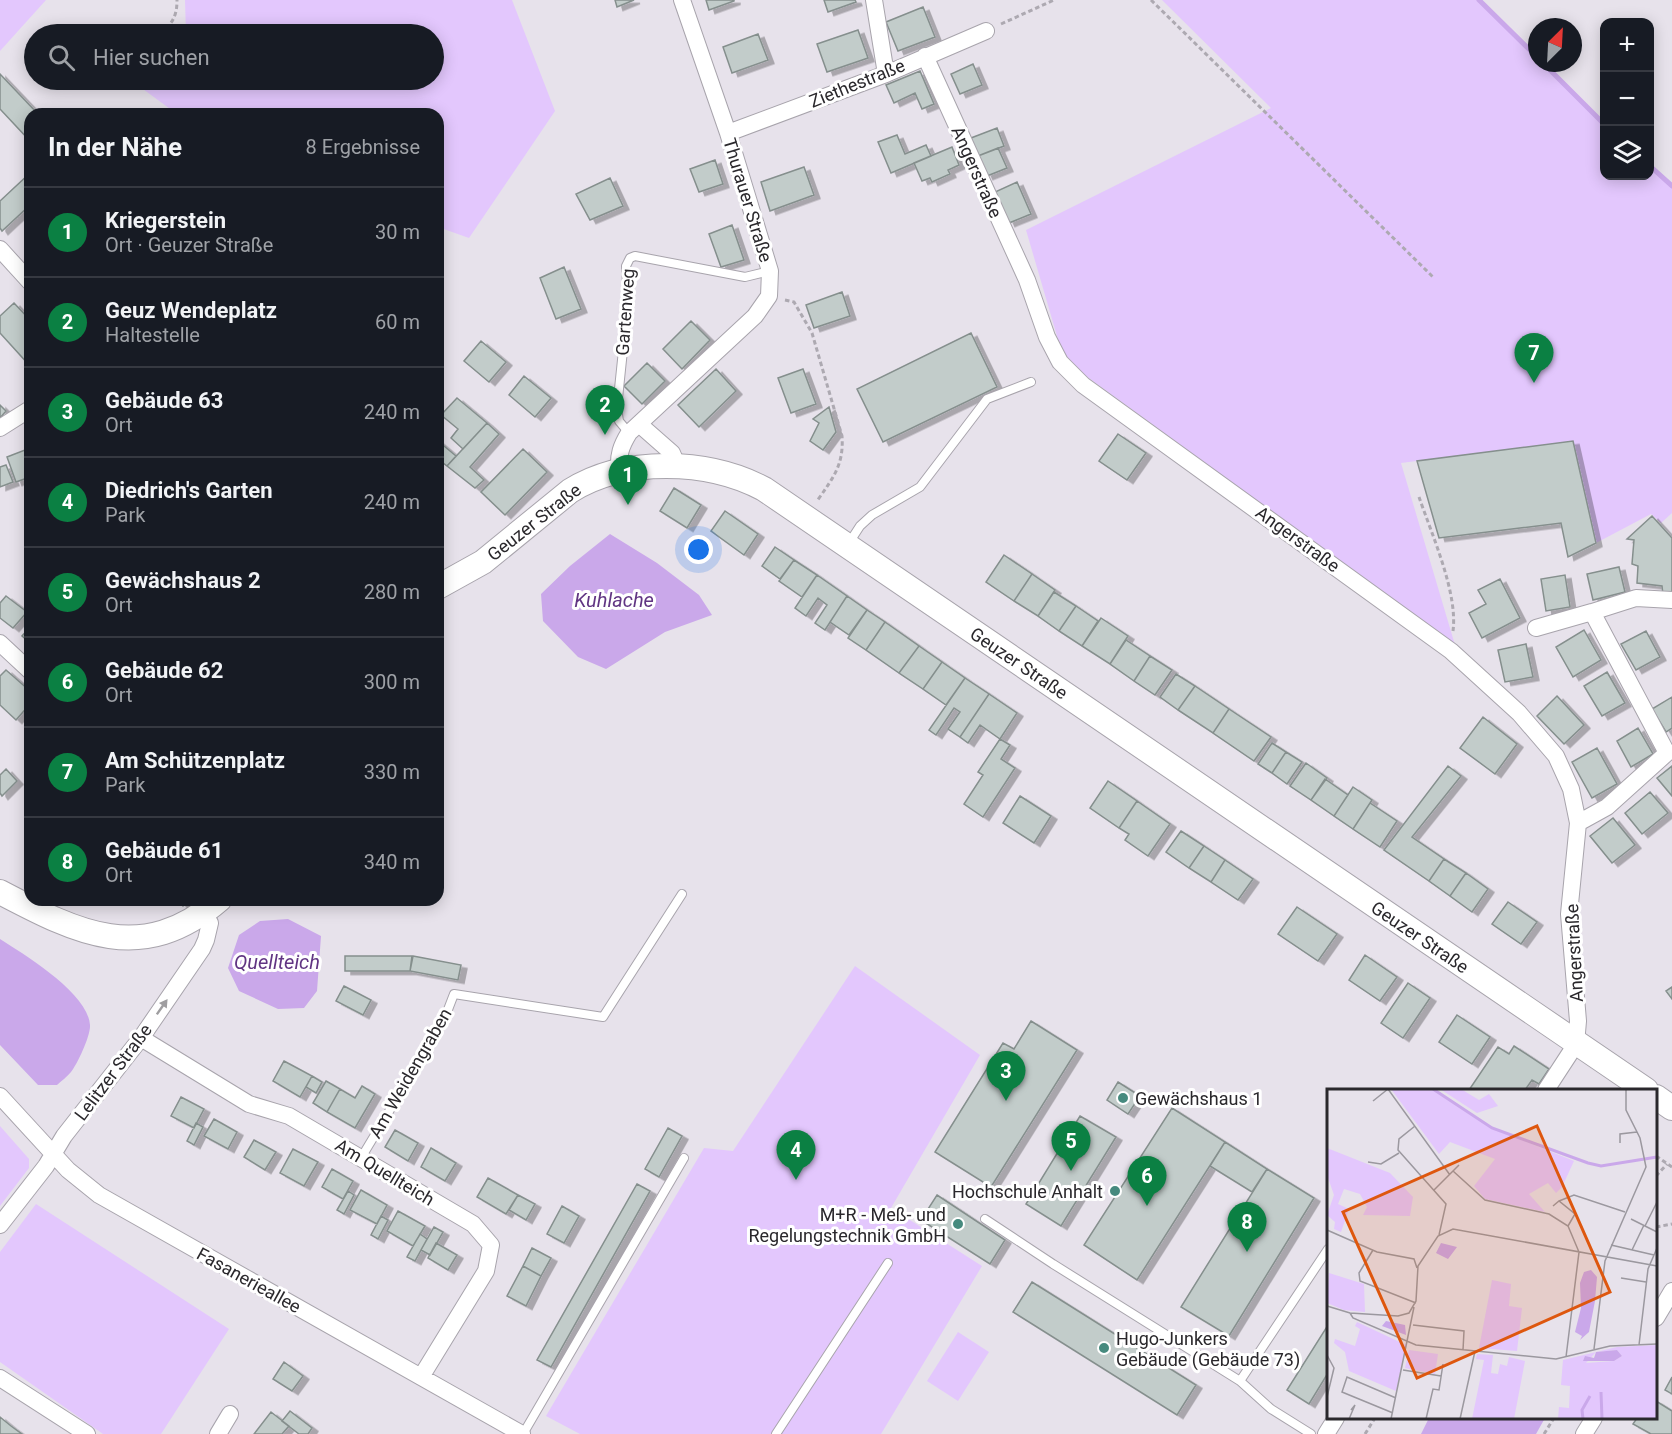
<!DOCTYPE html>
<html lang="de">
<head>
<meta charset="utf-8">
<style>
  body { margin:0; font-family:Roboto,sans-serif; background:#20242c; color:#f1f3f6 }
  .controls { position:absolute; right:18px; top:18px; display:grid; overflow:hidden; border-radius:12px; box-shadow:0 3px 15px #0003 }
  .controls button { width:54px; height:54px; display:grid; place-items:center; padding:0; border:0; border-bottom:2px solid #363941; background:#171b24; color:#f1f3f6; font:30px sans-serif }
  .compass { position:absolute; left:1528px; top:18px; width:54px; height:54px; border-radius:50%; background:#171b24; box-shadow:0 3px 15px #0003; rotate:24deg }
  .you { position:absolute; left:699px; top:550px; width:21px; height:21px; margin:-15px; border:4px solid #fff; border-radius:50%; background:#1a73e8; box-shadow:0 0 0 9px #1a73e833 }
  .badge { display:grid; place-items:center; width:39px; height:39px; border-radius:50%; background:#0b8043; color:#fff; font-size:20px; font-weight:700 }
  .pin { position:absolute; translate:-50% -50px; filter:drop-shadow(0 2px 3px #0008) }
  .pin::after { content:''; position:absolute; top:32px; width:21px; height:18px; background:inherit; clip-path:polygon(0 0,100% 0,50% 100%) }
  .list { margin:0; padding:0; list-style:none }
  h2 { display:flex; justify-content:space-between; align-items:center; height:78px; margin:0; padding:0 24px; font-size:26px }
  h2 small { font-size:20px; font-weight:400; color:#9ea1a6 }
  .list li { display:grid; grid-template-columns:39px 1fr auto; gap:18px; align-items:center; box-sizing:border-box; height:90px; padding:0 24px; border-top:2px solid #363941 }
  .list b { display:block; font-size:22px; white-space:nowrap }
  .list p { margin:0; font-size:20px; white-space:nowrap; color:#9ea1a6 }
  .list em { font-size:20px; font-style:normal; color:#9ea1a6 }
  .icon { flex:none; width:33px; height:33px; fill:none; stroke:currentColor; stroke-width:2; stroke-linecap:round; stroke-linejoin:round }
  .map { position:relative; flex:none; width:1672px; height:1434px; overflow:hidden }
  .search { position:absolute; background:#171b24; box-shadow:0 3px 15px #0003; left:24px; top:24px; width:420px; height:66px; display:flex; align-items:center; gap:15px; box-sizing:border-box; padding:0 21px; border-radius:33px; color:#9ea1a6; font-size:22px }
  .panel { position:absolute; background:#171b24; box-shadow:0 3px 15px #0003; left:24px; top:108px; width:420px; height:798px; border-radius:18px }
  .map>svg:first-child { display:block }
  .green { fill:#e3c7fd }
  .water { fill:#caa8ea }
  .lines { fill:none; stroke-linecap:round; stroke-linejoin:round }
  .stream { stroke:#caa8ea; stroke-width:5 }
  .building { fill:#c2ccca; stroke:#858f8d; stroke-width:1.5; filter:url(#shadow) }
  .service-casing { stroke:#a8a4ac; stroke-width:10 }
  .minor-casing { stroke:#a8a4ac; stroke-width:18 }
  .secondary-casing { stroke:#a8a4ac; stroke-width:26 }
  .path { stroke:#ada9b1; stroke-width:3; stroke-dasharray:4.5 3; stroke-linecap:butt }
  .service { stroke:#fff; stroke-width:8 }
  .minor { stroke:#fff; stroke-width:16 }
  .secondary { stroke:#fff; stroke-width:24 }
  .oneway { fill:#9f9ea0 }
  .poi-dot { fill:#468a7e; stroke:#fff; stroke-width:2 }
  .labels { text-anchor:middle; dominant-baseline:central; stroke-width:6; stroke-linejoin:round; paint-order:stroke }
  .street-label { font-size:18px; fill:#2a282c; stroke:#fff }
  .poi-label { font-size:18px; fill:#2a282c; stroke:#fff; text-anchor:start }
  .water-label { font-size:20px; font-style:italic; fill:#613583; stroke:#fff }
  .inset-river { fill:none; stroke:#caa8ea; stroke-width:3 }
  .inset-road { fill:none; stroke:#9b989f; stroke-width:1.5 }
  .view { fill:#de570e; fill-opacity:0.15; stroke:#de570e; stroke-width:3 }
  .inset-edge { fill:none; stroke:#2a282c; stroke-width:3 }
</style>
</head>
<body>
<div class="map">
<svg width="1672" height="1434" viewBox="0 0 1672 1434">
  <defs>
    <filter id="shadow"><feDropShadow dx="6" dy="3.5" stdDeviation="0" flood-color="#0004"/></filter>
  </defs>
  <rect width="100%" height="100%" fill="#e7e2eb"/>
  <!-- green -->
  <path class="green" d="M0 0H46L0 51Z
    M185 0H512L555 111 469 238 438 227V114H177L132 81 434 80V34H186Z
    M1162 0H1479L1537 57V63H1543L1604 124V176H1650V166L1672 186V513L1661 523 1651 514 1596 543 1573 441 1401 463 1455 645 1064 360 1026 230 1271 108Z
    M855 966 980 1055 891 1208 982 1266 881 1434H580L546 1416 704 1148 733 1151Z
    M0 1126 29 1159V1168L0 1206Z
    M36 1204 229 1329 161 1434H103L0 1362V1252Z
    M958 1332 989 1352 958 1401 927 1381Z"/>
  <!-- water -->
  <path class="water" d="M610 534 657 563 699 595 712 615 665 632 606 669 578 657 543 621 541 594 570 566Z
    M288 919 321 936 317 991 304 1008 278 1009 239 991 228 968 239 935 260 921Z
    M0 939C25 955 88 993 90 1025 91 1035 77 1065 71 1072 67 1077 61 1081 57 1085H38L0 1045Z
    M1429 1418H1545L1536 1434H1421Z"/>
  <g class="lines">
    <!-- stream -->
    <path class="stream" d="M1479 0 1537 57
      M1543 63 1604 124
      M1650 166 1672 186"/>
  </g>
  <!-- building -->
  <path class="building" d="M615 0H634L617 7Z
    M706 0H734V1L709 10Z
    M824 0H855L856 2 828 12Z
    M923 7 935 37 898 51 886 22Z
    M858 30 868 58 827 72 817 44Z
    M758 34 768 60 732 73 723 47Z
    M973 64 982 85 960 94 951 74Z
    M920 71 934 104 922 109 915 93 894 103 886 85Z
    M0 74 38 114H30V141L0 109Z
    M997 128 1004 146 978 156 971 138Z
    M897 135 905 154 926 145 931 156 891 173 878 142Z
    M952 147 959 165 948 170 950 174 932 182 930 178 922 181 914 163Z
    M998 148 1007 168 987 176 978 156Z
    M715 160 723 184 699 192 690 169Z
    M804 167 814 195 770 211 761 182Z
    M30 173V205L2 231 0 228V201Z
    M610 178 623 206 590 220 576 194Z
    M1017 182 1031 214 1009 223 995 192Z
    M732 225 744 260 721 267 709 234Z
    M564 267 581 309 556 319 540 278Z
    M842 292 850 316 814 328 806 305Z
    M14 303 30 320V366L0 333V316Z
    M691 321 710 340 682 369 663 349Z
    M971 333 997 387 883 442 857 389Z
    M481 341 506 362 489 382 464 361Z
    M647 363 665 381 642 404 624 386Z
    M716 369 736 391 699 427 678 405Z
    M803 369 816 404 791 413 778 378Z
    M524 376 551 398 535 417 509 395Z
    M457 398 487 423 463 449 451 438 458 429 441 415Z
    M0 405 6 411 0 418Z
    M829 407 836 432 823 450 810 441 819 423 813 419Z
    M487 423 499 434 470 467 484 480 475 488 447 466Z
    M1118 434 1146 453 1127 480 1099 461Z
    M438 441 456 456 447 466 438 459Z
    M1573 441 1596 543 1568 557 1561 523 1439 538 1417 461Z
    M30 448V477L16 482 7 457Z
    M523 449 547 472 505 515 481 492Z
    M6 465 13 482 0 487V467Z
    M674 488 701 505 687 528 660 511Z
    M725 511 758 534 744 555 711 531Z
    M1652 516 1672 538V596L1663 595 1662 586 1637 583 1638 566 1632 564 1634 540 1627 539Z
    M775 547 794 560 780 579 762 566Z
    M1004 555 1032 574 1014 601 986 582Z
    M794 560 817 575 802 597 779 581Z
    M1619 567 1625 592 1593 600 1587 574Z
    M1032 574 1055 590 1038 616 1014 601Z
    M817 575 847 596 825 630 815 623 827 605 818 598 806 616 795 608Z
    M1565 575 1570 607 1546 611 1541 579Z
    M1500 579 1520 618 1482 638 1469 613 1486 604 1478 590Z
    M1054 592 1076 606 1059 631 1038 616Z
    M6 596 27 612 13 628 0 618V603Z
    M847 596 867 610 849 635 830 622Z
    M1076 606 1098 621 1082 646 1059 631Z
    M867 610 885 622 866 650 848 638Z
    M1101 618 1128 636 1110 664 1082 646Z
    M885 622 919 646 899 673 866 650Z
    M30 627V643L22 636Z
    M1584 630 1601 660 1573 677 1556 647Z
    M1646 631 1660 657 1636 670 1621 644Z
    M1126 640 1150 656 1134 681 1110 664Z
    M1526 644 1533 677 1505 682 1498 650Z
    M919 646 942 662 923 689 899 673Z
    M1150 656 1172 670 1155 695 1134 681Z
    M942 662 965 678 946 705 923 689Z
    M6 670 30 691V704L16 720 0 705V676Z
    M1607 672 1625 703 1602 716 1584 686Z
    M1176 674 1195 686 1178 710 1160 697Z
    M965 678 989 694 960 737 948 729 960 712 954 708 936 735 929 730Z
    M1195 686 1229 709 1213 733 1178 710Z
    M989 694 1017 713 1000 739 980 725 968 743 960 737Z
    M1557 696 1584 725 1564 744 1537 716Z
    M1672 697V728L1666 732 1652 709Z
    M1229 709 1271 737 1254 761 1213 733Z
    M1483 717 1517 744 1495 774 1460 748Z
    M1638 728 1653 754 1631 767 1617 741Z
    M1000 739 1010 745 1001 759 1015 768 983 817 964 804 983 775 978 772Z
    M1272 743 1286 752 1272 773 1258 764Z
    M1597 748 1617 784 1592 798 1572 762Z
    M1286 752 1302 762 1287 784 1272 773Z
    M1306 763 1327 778 1311 800 1290 786Z
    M1448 766 1461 776 1412 837 1444 859 1429 881 1384 850Z
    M1672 766V796L1657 778Z
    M6 769 17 781 2 796 0 793V775Z
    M1325 779 1348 795 1334 816 1311 800Z
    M1108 781 1137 801 1119 828 1090 808Z
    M1353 787 1372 800 1353 829 1334 816Z
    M1650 792 1668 813 1642 834 1625 813Z
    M1020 796 1051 816 1034 843 1003 823Z
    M1137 801 1170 824 1148 856 1125 840 1129 834 1119 828Z
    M1370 803 1397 821 1380 847 1353 829Z
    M1613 818 1635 845 1612 863 1590 836Z
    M1181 831 1204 846 1189 868 1166 852Z
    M1204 846 1225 860 1211 882 1189 868Z
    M1444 859 1466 873 1450 896 1429 881Z
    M1225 860 1253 879 1238 900 1211 882Z
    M1466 873 1488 889 1472 912 1450 896Z
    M178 900H190L183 906Z
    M1508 902 1537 922 1521 944 1492 924Z
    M1297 907 1337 934 1318 961 1278 934Z
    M1365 955 1397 977 1380 1001 1349 980Z
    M345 956H412L410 971H345Z
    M413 956 461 965 458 980 410 971Z
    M1408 983 1430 998 1403 1038 1381 1023Z
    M344 986 371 1000 363 1015 336 1001Z
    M1672 987V999L1666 991Z
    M1457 1015 1490 1037 1472 1064 1439 1042Z
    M1031 1021 1077 1050 991 1187 935 1152 1003 1043 1014 1049Z
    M1514 1046 1549 1069 1539 1084 1532 1080 1525 1090H1469L1498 1047 1509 1054Z
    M284 1061 312 1076 300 1097 273 1081Z
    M312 1076 322 1082 316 1093 306 1087Z
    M326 1081 340 1089 327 1112 313 1103Z
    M1118 1082 1140 1096 1128 1114 1107 1100Z
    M362 1086 375 1094 355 1128 327 1112 340 1089 355 1098Z
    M181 1097 204 1109 194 1128 171 1116Z
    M1172 1108 1225 1142 1137 1280 1084 1245Z
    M1080 1116 1116 1137 1061 1226 1026 1204Z
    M214 1119 237 1132 228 1149 204 1136Z
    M196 1123 203 1127 194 1145 187 1141Z
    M668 1128 682 1136 659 1177 645 1169Z
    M395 1130 418 1143 408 1161 385 1147Z
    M254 1140 276 1152 265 1170 244 1157Z
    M1225 1142 1267 1169 1252 1192 1210 1166Z
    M431 1148 456 1163 445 1181 421 1167Z
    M293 1149 318 1162 304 1186 280 1173Z
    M332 1169 353 1181 343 1199 322 1187Z
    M1267 1169 1314 1198 1229 1336 1181 1307Z
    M488 1178 518 1195 506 1214 477 1197Z
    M637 1184 650 1191 551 1367 537 1360Z
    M361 1190 387 1205 377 1224 350 1210Z
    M348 1191 354 1195 344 1214 337 1210Z
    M518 1195 535 1204 526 1220 509 1210Z
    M937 1195 1005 1240 990 1264 921 1220Z
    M562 1206 579 1216 564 1243 547 1234Z
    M398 1211 425 1226 413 1246 387 1231Z
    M381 1216 388 1220 378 1239 371 1235Z
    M434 1227 443 1232 430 1255 421 1250Z
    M420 1234 427 1239 415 1261 407 1257Z
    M436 1243 457 1255 448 1270 428 1258Z
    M532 1248 551 1258 541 1276 523 1266Z
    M523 1266 541 1276 526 1306 507 1296Z
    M1032 1282 1196 1385 1177 1415 1013 1312Z
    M1328 1325V1373L1309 1404 1287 1390Z
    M284 1362 303 1376 292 1391 273 1379Z
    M1672 1377V1394L1665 1390Z
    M1656 1401 1672 1411V1434H1651L1633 1424 1637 1418H1656Z
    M290 1411 312 1428 308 1434H299L282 1421Z
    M271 1412 289 1426 282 1434H254Z
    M0 1417 11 1426 22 1434H0Z"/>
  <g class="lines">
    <!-- service casing -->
    <g class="service-casing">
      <path id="service" d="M629 433 619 421 617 408 628 302 626 266 630 258 635 256 745 277 770 271
        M849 543 860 526 872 515 920 487 987 399 1031 382
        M361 1158 444 1020 454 994 603 1017 682 894
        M985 1219 1053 1264 1240 1381
        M523 1434 684 1158
        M776 1434 888 1263
        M1311 1434 1271 1409 1240 1381 1328 1249"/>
    </g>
    <!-- minor casing -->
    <g class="minor-casing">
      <path id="minor" d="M874 0 886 74
        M925 56 1027 280 1047 337 1060 362 1083 385 1451 651 1519 713 1556 756 1571 789 1578 823 1569 914 1578 1021 1576 1044 1546 1090
        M728 133 886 74 986 31
        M0 249 30 282
        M639 424 672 453 678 467
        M0 428 30 409
        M619 470C618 455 621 446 629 433L755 316 769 296 770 271 728 133 682 0
        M1592 612 1636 598 1672 600
        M1536 628 1592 612 1667 753 1607 807 1578 823
        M0 643 30 671
        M141 1038 249 1104 289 1116 473 1224 491 1245 486 1271 421 1377
        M0 1096 68 1170 99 1195 522 1434
        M0 1225 46 1166 64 1136 141 1038 202 949 206 940 210 923 204 913
        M1656 1318 1672 1291
        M0 1378 87 1434
        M218 1434 230 1414
        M1326 1434 1336 1418
        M1584 1434 1594 1418"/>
    </g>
    <!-- secondary casing -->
    <g class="secondary-casing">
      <path id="secondary" d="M438 587 483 562 570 491C624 457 708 459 764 489L1646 1090
        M0 892C78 933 142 966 219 900
        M1656 1097 1672 1108"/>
    </g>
    <!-- path -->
    <path class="path" d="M1151 0 1433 277
      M1001 24 1054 0
      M161 34C172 23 177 17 177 0
      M785 300 794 302 812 333 842 436C844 465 833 478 817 501
      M1419 497C1432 535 1458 593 1453 631
      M1656 1156 1672 1167
      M1656 1176 1667 1164
      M1656 1227 1672 1224
      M1365 1434 1375 1418
      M1544 1434 1554 1418"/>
    <!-- service -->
    <use href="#service" class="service"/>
    <!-- minor -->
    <use href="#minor" class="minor"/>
    <!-- secondary -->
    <use href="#secondary" class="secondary"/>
  </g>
  <!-- one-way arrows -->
  <defs><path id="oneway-solid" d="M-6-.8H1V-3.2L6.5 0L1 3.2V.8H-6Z" transform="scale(1.5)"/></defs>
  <use class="oneway" href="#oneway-solid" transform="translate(162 1007) rotate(-55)"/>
  <!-- markers -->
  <g class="poi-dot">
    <circle cx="1123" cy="1098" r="6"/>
    <circle cx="1115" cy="1191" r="6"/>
    <circle cx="958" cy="1224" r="6"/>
    <circle cx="1104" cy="1348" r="6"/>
  </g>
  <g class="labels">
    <!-- street labels -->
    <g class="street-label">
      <text transform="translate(857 83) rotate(-22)">Ziethestraße</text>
      <text transform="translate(977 172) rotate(66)">Angerstraße</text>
      <text transform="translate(748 200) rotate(73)">Thurauer Straße</text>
      <text transform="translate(625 312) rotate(-86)">Gartenweg</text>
      <text transform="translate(534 522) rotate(-38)">Geuzer Straße</text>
      <text transform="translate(1298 539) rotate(36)">Angerstraße</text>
      <text transform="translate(1019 663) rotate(34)">Geuzer Straße</text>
      <text transform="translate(1420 937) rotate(34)">Geuzer Straße</text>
      <text transform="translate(1574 953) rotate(-93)">Angerstraße</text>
      <text transform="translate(113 1072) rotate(-53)">Lelitzer Straße</text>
      <text transform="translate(410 1073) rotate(-60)">Am Weidengraben</text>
      <text transform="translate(385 1172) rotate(31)">Am Quellteich</text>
      <text transform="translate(249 1280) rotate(29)">Fasanerieallee</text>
    </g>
    <!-- poi labels -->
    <g class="poi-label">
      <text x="1135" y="1098">Gewächshaus 1</text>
      <text x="1103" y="1191" text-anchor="end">Hochschule Anhalt</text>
      <text x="946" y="1214" text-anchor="end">M+R - Meß- und<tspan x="946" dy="21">Regelungstechnik GmbH</tspan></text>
      <text x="1116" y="1338">Hugo-Junkers<tspan x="1116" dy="21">Gebäude (Gebäude 73)</tspan></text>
    </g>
    <!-- water labels -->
    <g class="water-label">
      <text x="614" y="600">Kuhlache</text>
      <text x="277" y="962">Quellteich</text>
    </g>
  </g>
  <!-- overview -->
  <g transform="translate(1327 1089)">
    <rect width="330" height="330" fill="#e7e2eb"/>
    <path d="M64 0H106L165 39 247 72 235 98 229 104 221 94 202 105 218 123 158 110 147 97 168 70 123 53 112 65ZM113 0H134L152 11 162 5 171 17 150 24ZM0 59 63 84 86 108 83 127 36 126 40 118 33 105 17 100 11 115 22 120 14 143 7 140 8 133 0 126 7 106 0 86ZM2 184 37 195 38 223 17 221 0 214ZM165 191 184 195 182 217 195 219 190 262 152 259ZM30 233 79 256 69 302 22 282 18 263 7 254 8 250 28 257 33 240 28 237ZM330 256V330H231L232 318 242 319 243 297 234 296 236 271 290 258ZM290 261 295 267 287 272 259 274 269 263ZM82 261 111 265 108 285 78 279ZM150 265 166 266 164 284 171 285 173 275 180 277 182 268 198 272 187 330H145L157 271 149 270Z" fill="#e3c7fd" fill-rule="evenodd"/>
    <path d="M114 154 130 158 121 170 109 164ZM264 181 270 188 268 212 262 243 253 251 255 247 248 243 254 219 253 194 257 183ZM59 232 78 236 79 246 55 237ZM290 261 295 267 287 272H256L258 267 267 269 269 263Z" fill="#caa8ea"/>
    <path class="inset-river" d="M106 0 165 39 261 74 274 77 330 68M274 303 275 330M256 330 255 321 263 307"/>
    <path class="inset-road" d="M46 12 61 0 123 86M88 37 72 50 71 61 119 115 112 146M293 54V45L310 43M41 73 54 75 72 64M126 82 158 111 222 125 241 137 252 163 239 268M107 101 132 76M232 112 247 106 298 123M226 117 232 112 248 125 241 137M304 130 330 143M318 137 330 113M0 141 50 163 87 170 90 179M284 156 327 166M46 161 32 184 33 192 89 214M305 161 317 136M294 189 319 193M0 217 23 224 71 227 82 224 89 212 91 177 111 147 126 140 330 177M23 224 26 229 89 256 229 270 283 257 330 255M86 236 137 242 136 261M312 256 321 180 330 159M267 260 278 172 319 78 313 49 299 21V0M0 266 7 279 0 308M76 281 114 287M66 324 15 303 20 288 69 309M22 330 28 316 24 321M64 330 87 218M99 330 106 300 112 301 116 275M133 330 148 262"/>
    <path class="view" d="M210 37 283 203 90 289 16 123Z"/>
    <rect width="330" height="330" class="inset-edge"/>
  </g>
</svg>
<div class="controls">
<button>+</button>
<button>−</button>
<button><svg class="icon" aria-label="layers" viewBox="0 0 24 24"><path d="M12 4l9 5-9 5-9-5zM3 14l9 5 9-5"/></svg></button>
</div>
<svg class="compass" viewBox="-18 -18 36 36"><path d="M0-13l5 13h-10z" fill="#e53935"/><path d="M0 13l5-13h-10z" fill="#9ea1a6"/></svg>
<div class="you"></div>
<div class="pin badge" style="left:628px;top:505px">1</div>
<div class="pin badge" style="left:605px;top:435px">2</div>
<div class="pin badge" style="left:1006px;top:1101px">3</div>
<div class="pin badge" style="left:796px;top:1180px">4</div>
<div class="pin badge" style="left:1071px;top:1171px">5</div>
<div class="pin badge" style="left:1147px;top:1206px">6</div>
<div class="pin badge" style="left:1534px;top:383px">7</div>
<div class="pin badge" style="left:1247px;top:1252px">8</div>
<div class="search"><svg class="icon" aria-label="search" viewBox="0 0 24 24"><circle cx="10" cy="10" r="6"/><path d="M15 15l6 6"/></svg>Hier suchen</div>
<section class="panel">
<h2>In der Nähe<small>8 Ergebnisse</small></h2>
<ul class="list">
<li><span class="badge">1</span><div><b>Kriegerstein</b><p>Ort · Geuzer Straße</p></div><em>30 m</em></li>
<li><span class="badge">2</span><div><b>Geuz Wendeplatz</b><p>Haltestelle</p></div><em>60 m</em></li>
<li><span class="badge">3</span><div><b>Gebäude 63</b><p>Ort</p></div><em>240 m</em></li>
<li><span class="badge">4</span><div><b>Diedrich's Garten</b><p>Park</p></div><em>240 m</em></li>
<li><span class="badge">5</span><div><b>Gewächshaus 2</b><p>Ort</p></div><em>280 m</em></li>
<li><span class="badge">6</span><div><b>Gebäude 62</b><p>Ort</p></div><em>300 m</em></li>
<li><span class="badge">7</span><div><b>Am Schützenplatz</b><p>Park</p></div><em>330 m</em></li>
<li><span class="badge">8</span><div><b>Gebäude 61</b><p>Ort</p></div><em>340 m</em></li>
</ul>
</section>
</div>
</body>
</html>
